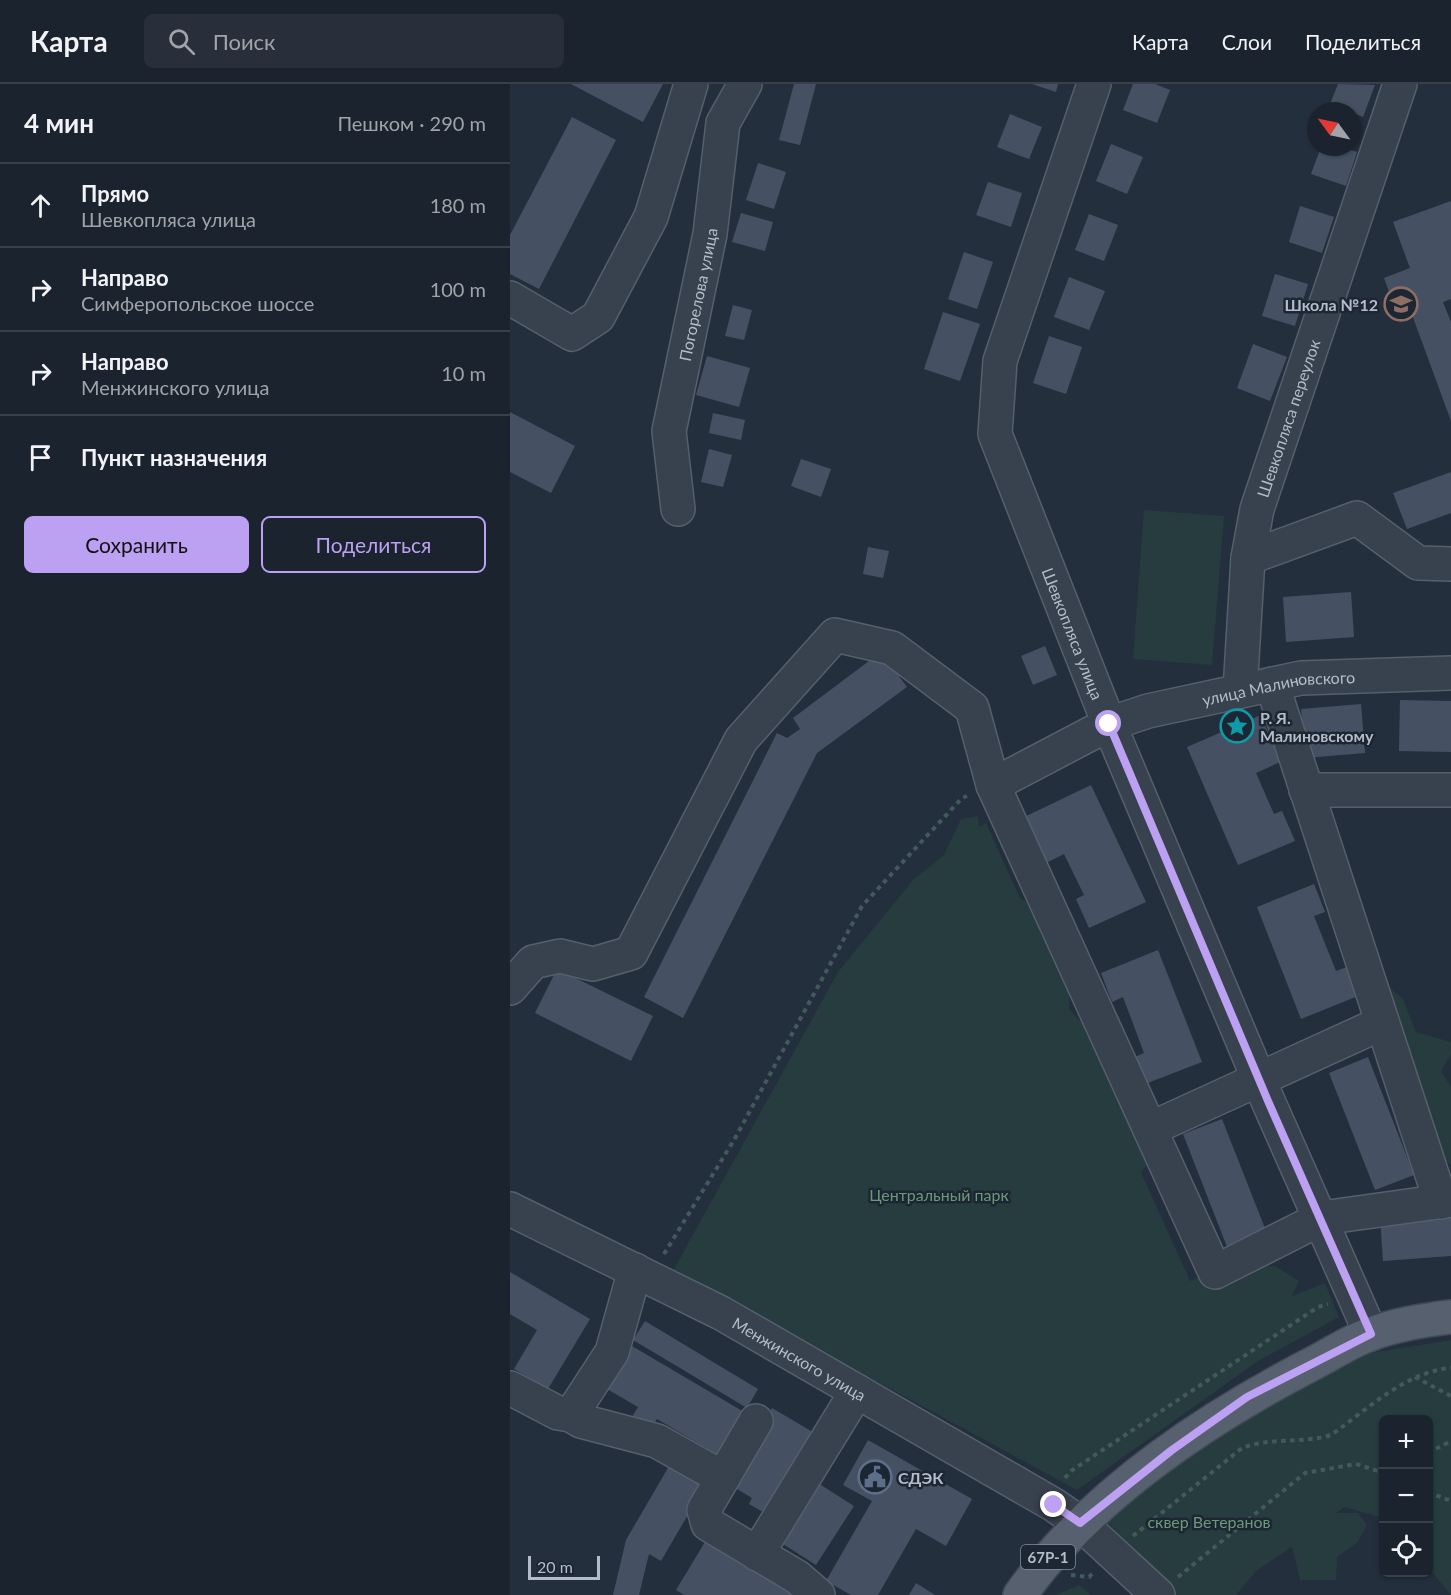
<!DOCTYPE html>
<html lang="ru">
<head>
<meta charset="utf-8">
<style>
  body { margin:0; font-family:Lato,sans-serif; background:#282f3a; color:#f1f3f6 }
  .controls { position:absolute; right:18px; bottom:18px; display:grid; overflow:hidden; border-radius:9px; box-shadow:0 2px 4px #0004 }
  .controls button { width:54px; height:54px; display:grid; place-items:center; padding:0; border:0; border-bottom:2px solid #39404a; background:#1b232e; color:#f1f3f6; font:30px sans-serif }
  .compass { position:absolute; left:797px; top:18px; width:54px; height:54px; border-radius:50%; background:#1b232e; box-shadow:0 2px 4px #0004; rotate:303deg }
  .scale { position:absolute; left:18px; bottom:15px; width:72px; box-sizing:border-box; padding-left:6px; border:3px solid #b4bcc9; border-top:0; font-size:16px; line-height:21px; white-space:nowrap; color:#b4bcc9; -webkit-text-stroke:4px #1d2633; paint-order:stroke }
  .stop { position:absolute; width:18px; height:18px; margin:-14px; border:4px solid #bca0f2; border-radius:50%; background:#fff }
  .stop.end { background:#bca0f2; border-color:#fff; box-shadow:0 2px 6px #0008 }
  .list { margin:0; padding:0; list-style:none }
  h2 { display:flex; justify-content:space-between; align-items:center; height:78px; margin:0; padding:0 24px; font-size:26px }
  h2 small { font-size:20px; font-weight:400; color:#a0a4aa }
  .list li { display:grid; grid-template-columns:39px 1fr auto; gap:18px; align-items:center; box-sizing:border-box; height:84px; padding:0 24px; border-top:2px solid #39404a }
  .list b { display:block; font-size:22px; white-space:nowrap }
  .list p { margin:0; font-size:20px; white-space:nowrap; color:#a0a4aa }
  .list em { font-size:20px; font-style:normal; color:#a0a4aa }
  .actions { display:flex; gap:12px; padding:18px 24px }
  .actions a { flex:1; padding:14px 0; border:2px solid #bca0f2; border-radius:9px; text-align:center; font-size:21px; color:#bca0f2 }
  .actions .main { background:#bca0f2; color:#111 }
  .icon { flex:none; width:33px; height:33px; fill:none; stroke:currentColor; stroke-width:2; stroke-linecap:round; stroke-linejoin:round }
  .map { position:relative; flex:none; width:941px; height:1511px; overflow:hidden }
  header { display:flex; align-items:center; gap:36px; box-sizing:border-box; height:84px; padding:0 30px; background:#1b232e; border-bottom:2px solid #39404a }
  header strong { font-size:28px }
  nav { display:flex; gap:33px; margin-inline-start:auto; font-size:21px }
  .search { width:420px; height:54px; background:#282f3a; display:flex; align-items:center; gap:15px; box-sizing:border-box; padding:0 21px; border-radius:9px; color:#a0a4aa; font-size:22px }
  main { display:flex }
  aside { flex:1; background:#1b232e }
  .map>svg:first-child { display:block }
  .green { fill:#263c3f }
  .building { fill:#455162 }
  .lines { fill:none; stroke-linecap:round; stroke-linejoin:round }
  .minor-casing { stroke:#565f6c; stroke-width:36 }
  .major-casing { stroke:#414a57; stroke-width:36 }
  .path { stroke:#44595c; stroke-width:4; stroke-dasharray:4.5 4.5; stroke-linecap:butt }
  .minor { stroke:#38414e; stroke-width:33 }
  .major { stroke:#56606e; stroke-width:33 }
  .route { stroke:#bca0f2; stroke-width:8 }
  .labels { text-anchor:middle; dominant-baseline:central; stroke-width:5; stroke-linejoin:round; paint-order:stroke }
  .shield { fill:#1d2633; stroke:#878f9c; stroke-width:1.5 }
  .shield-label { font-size:15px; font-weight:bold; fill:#b4bcc9 }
  .street-label { font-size:16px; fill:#b4bcc9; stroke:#1d2633 }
  .poi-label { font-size:16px; font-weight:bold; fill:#b4bcc9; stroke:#1d2633; text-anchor:start }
  .park-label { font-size:16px; fill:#6b9a76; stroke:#1d2633 }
</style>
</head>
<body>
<header>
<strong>Карта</strong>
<div class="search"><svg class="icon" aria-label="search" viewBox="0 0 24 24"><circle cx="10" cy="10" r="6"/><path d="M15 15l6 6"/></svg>Поиск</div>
<nav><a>Карта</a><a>Слои</a><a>Поделиться</a></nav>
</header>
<main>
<aside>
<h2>4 мин<small>Пешком · 290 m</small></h2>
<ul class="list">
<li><svg class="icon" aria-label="ahead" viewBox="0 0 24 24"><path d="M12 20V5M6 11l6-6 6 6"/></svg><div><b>Прямо</b><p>Шевкопляса улица</p></div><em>180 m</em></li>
<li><svg class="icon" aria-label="right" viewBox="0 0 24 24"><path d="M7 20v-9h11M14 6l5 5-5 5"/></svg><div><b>Направо</b><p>Симферопольское шоссе</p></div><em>100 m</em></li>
<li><svg class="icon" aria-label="right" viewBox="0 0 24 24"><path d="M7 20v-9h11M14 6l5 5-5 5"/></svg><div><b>Направо</b><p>Менжинского улица</p></div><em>10 m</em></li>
<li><svg class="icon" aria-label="arrive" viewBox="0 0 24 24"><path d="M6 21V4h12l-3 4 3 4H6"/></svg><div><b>Пункт назначения</b></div></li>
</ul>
<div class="actions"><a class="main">Сохранить</a><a>Поделиться</a></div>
</aside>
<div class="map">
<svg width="941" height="1511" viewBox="0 0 941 1511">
  <rect width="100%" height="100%" fill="#242f3e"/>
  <!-- green -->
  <path class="green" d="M634 426 714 432 702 581 623 575Z
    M468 732 469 743 476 739 510 814 541 831 559 880V925L614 983 659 1059 631 1088 680 1197 722 1181 765 1182 789 1197 782 1212 815 1199 829 1233 748 1277 567 1406 163 1187 328 888 403 796 434 771 451 735Z
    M877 902 893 915 906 948 941 958V970L931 987 941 1003V1082L932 1072Z
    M941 1256V1511L919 1484 918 1336H874L873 1434 835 1423 826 1429H848L857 1441 848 1458 827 1473 826 1496H790L782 1463 747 1486 726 1511H664L596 1436 653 1388 763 1317 854 1270Z
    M569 1501 581 1511H546Z"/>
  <!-- building -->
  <path class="building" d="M61 0H153L133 38Z
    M284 0H306L290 61 269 56Z
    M522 0H548L546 8Z
    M623 0H645L660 6 647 39 613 26Z
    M828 0 865 1 853 33 820 20Z
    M500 30 532 43 519 75 487 63Z
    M62 33 106 56 29 205 0 190V151Z
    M601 60 633 73 617 110 586 97Z
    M811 63H833L847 68 836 102 801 90Z
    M248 79 276 88 264 125 236 116Z
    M478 98 512 109 501 143 466 131Z
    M941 117V215L933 218 941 238V337L901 228 888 232 874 194 900 184 883 138Z
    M790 122 824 133 812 169 779 158Z
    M231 129 263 138 255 167 222 158Z
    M579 130 608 141 594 177 565 166Z
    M454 168 483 178 467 225 438 215Z
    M765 190 798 200 785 242 752 232Z
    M559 193 595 207 579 246 544 233Z
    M223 221 242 226 234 256 215 252Z
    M433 228 470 240 450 297 414 285Z
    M539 252 572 263 556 310 523 299Z
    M743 260 777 273 760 317 727 304Z
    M197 272 240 284 229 323 186 311Z
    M0 328 65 362 41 409 0 388Z
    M203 329 235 336 231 356 199 349Z
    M199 365 222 371 213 403 191 398Z
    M291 375 321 385 311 413 281 402Z
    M941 388V429L897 445 883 409Z
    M358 463 379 467 373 494 353 490Z
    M841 508 844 553 776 558 773 513Z
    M535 562 547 591 523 601 511 572Z
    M371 568 397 603 307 669 173 934 134 913 267 649 277 654 290 645 283 634Z
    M890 616 941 617V668L889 667Z
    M851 620 855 669 795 674 791 625Z
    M751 631 770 678 746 689 764 730 772 727 785 757 728 781 677 663Z
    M581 701 636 818 579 844 566 815 574 811 554 770 530 782 508 736Z
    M804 800 815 828 804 832 826 887 837 883 848 912 791 935 747 823Z
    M648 866 692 978 635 1000 625 973 634 969 613 913 602 918 591 889Z
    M47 885 143 932 121 977 25 929Z
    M858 973 904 1091 865 1106 819 989Z
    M712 1035 758 1152 719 1168 673 1050Z
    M941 1127V1172L873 1177 870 1133Z
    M0 1188 80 1235 38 1305 4 1285 27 1246 0 1230Z
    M135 1237 248 1305 237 1324 123 1256Z
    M122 1262 234 1328 208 1371 147 1335 141 1345 122 1333 128 1323 97 1305Z
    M262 1324 313 1354 248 1437 253 1428 239 1420 242 1414 217 1399Z
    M358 1356 462 1415 436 1462 406 1445 368 1511H341L316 1497 362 1417 333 1401Z
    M162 1377 197 1398 151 1477 139 1470 129 1511H103L116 1456Z
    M300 1394 344 1422 306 1481 262 1453Z
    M198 1453 284 1511H174L166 1506Z
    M406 1499 425 1511H399Z"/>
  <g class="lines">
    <!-- minor casing -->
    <g class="minor-casing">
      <g id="minor">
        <path id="s1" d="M584 0 490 277 485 350 599 640 758 1017 861 1250"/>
        <path d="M0 214 62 250 88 233 141 133 181 0"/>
        <path id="s2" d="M168 425 159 347 200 150 213 39 235 0"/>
        <path d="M738 474 847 434 908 479 941 480"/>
        <path d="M762 600 931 1118"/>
        <path id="s3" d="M730 607 738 474 747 425 890 0"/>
        <path d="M483 701 705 1188 812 1134 941 1116"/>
        <path d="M796 706H941"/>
        <path id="s4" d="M0 904 23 878 50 872 83 880 121 869 231 656 325 551 382 564 462 624 483 701 599 640 638 627 791 594 941 589"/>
        <path d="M640 1045 872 939"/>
        <path id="s5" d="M0 1125 211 1229 544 1421 570 1439 648 1511"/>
        <path d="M125 1186 102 1268 61 1331 71 1337 147 1357 213 1394"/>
        <path d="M0 1304 48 1329 61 1331"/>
        <path d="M246 1337 194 1426 198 1440 287 1493 308 1511"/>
        <path d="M247 1470 347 1307"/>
      </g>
    </g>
    <!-- major casing -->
    <g class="major-casing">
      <path id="major" d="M510 1511C579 1413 694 1336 800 1281 820 1271 840 1257 861 1250 885 1241 915 1236 941 1233"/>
    </g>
    <!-- path -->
    <path class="path" d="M154 1170 224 1056 352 822 452 714 457 712
      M905 1293 941 1312
      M918 1369 941 1357
      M555 1394 561 1387 808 1223 818 1220
      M918 1408 941 1417
      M623 1452 732 1364C760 1353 792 1360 821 1351 858 1325 895 1288 941 1284
      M561 1491 579 1493 584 1488
      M668 1493 795 1389 846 1380 874 1389"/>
    <!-- minor -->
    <use href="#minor" class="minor"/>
    <!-- major -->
    <use href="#major" class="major"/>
  </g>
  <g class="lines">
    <!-- route -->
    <path class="route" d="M544 1421 570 1439 662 1366 737 1313 861 1250 758 1017 599 640"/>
  </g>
  <!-- icons -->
  <defs>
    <g id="school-ring" transform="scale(1.725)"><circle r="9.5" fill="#1d2633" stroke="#8d6e63" stroke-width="1.5"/><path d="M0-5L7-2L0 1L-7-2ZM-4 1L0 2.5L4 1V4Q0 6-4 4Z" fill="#8d6e63"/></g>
    <g id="sight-ring" transform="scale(1.725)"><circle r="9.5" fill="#1d2633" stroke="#0f9aa8" stroke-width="1.5"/><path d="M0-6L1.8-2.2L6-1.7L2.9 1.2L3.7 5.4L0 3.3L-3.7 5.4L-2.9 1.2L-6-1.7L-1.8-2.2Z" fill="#0f9aa8"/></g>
    <g id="civic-ring" transform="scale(1.725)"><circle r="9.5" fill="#1d2633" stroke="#5c6f8a" stroke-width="1.5"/><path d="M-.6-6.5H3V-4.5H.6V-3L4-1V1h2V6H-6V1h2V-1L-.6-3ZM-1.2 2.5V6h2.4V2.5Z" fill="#5c6f8a"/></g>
  </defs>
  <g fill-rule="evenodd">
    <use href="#school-ring" x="891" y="220"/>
    <use href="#sight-ring" x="727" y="642"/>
    <use href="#civic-ring" x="365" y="1393"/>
  </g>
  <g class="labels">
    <!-- shield labels -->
    <rect class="shield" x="511" y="1461" width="54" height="24" rx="4.5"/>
    <g class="shield-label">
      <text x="538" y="1473">67Р-1</text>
    </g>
    <!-- street labels -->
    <g class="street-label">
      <text stroke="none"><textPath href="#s2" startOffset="218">Погорелова улица</textPath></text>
      <text stroke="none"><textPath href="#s3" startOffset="279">Шевкопляса переулок</textPath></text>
      <text stroke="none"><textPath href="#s1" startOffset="580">Шевкопляса улица</textPath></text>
      <text stroke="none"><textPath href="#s4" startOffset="1060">улица Малиновского</textPath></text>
      <text stroke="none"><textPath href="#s5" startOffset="326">Менжинского улица</textPath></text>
    </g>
    <!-- poi labels -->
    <g class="poi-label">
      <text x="868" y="220" text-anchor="end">Школа №12</text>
      <text x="750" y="633">Р. Я.<tspan x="750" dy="18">Малиновскому</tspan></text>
      <text x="388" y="1393">СДЭК</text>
    </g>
    <!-- park labels -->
    <g class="park-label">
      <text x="429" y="1110">Центральный парк</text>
      <text x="699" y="1437">сквер Ветеранов</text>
    </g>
  </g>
</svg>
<div class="controls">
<button>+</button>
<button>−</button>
<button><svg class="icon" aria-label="locate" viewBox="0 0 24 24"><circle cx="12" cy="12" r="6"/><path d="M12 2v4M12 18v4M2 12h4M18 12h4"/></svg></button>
</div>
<svg class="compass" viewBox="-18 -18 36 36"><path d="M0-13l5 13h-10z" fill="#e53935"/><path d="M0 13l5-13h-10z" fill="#a0a4aa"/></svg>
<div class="scale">20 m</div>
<div class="stop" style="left:599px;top:640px"></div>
<div class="stop end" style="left:544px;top:1421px"></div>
</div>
</main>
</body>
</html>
